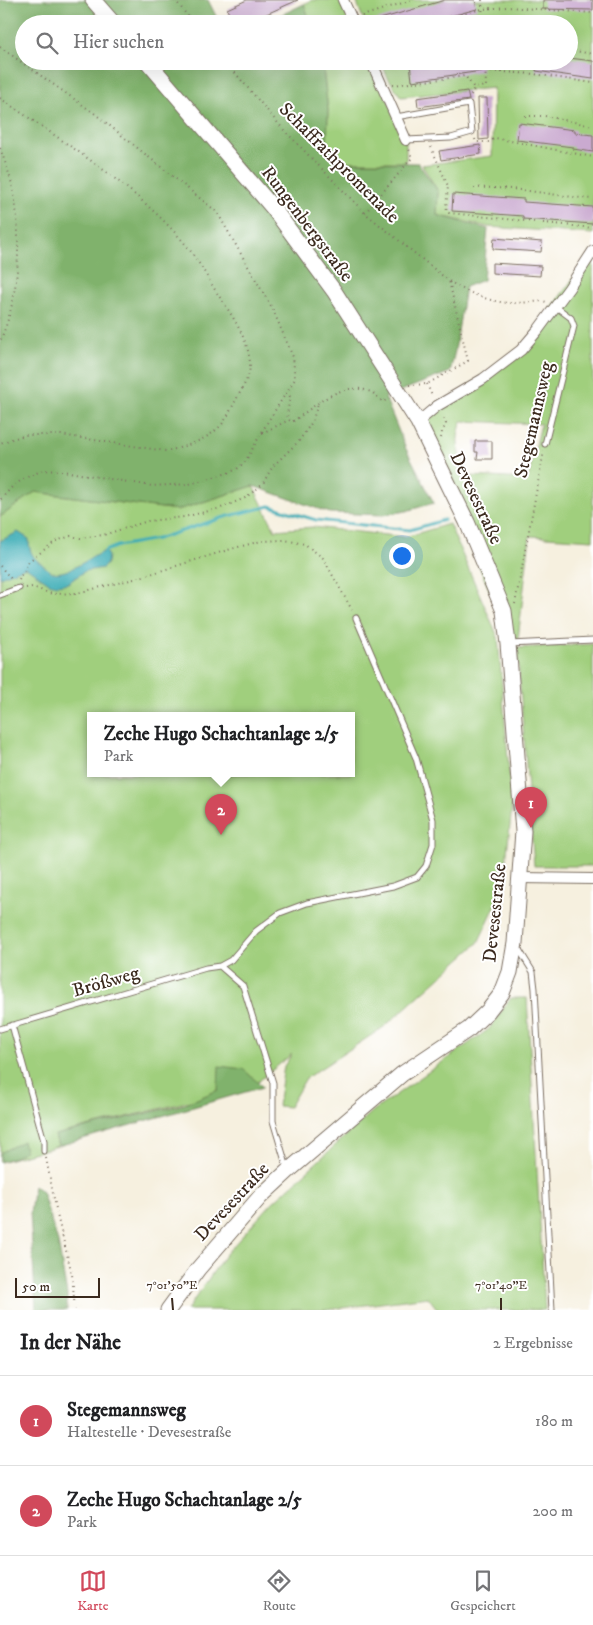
<!DOCTYPE html>
<html lang="de">
<head>
<meta charset="utf-8">
<style>
  body { margin:0; font-family:"IM FELL DW Pica",serif; background:#f6f6f6; color:#202124 }
  .scale { position:absolute; left:15px; bottom:12px; width:85px; box-sizing:border-box; padding-left:5px; border:2px solid #3b2a1e; border-top:0; font-size:14px; line-height:18px; white-space:nowrap; color:#3b2a1e; -webkit-text-stroke:4px #fff; paint-order:stroke }
  .you { position:absolute; left:401px; top:555px; width:18px; height:18px; margin:-12px; border:4px solid #fff; border-radius:50%; background:#1a73e8; box-shadow:0 0 0 8px #1a73e833 }
  .badge { display:grid; place-items:center; width:32px; height:32px; border-radius:50%; background:#d1495b; color:#fff; font-size:16px; font-weight:700 }
  .pin { position:absolute; translate:-50% -41px; filter:drop-shadow(0 1px 2px #0008) }
  .pin::after { content:''; position:absolute; top:26px; width:18px; height:15px; background:inherit; clip-path:polygon(0 0,100% 0,50% 100%) }
  .popup { position:absolute; left:87px; top:712px; width:268px; height:65px; box-sizing:border-box; display:grid; place-content:center; border-radius:0px; background:#fff; filter:drop-shadow(0 1px 4px #0005); font-size:16px; white-space:nowrap; color:#757577 }
  .popup b { font-size:19px; color:#202124 }
  .popup::after { content:''; position:absolute; left:50%; top:100%; margin-left:-10px; border:10px solid transparent; border-top-color:#fff }
  .list { margin:0; padding:0; list-style:none }
  h2 { display:flex; justify-content:space-between; align-items:center; height:65px; margin:0; padding:0 20px; font-size:21px }
  h2 small { font-size:16px; font-weight:400; color:#757577 }
  .list li { display:grid; grid-template-columns:32px 1fr auto; gap:15px; align-items:center; box-sizing:border-box; height:90px; padding:0 20px; border-top:1px solid #e0e0e0 }
  .list b { display:block; font-size:19px; white-space:nowrap }
  .list p { margin:0; font-size:16px; white-space:nowrap; color:#757577 }
  .list em { font-size:16px; font-style:normal; color:#757577 }
  .icon { flex:none; width:28px; height:28px; fill:none; stroke:currentColor; stroke-width:2; stroke-linecap:round; stroke-linejoin:round }
  .map { position:relative; flex:none; width:593px; height:1310px; overflow:hidden }
  .search { position:absolute; background:#fff; box-shadow:0 5px 20px #0002; left:15px; right:15px; top:15px; height:55px; display:flex; align-items:center; gap:12px; box-sizing:border-box; padding:0 18px; border-radius:28px; color:#757577; font-size:19px }
  .sheet { height:245px; background:#fff }
  nav { display:flex; justify-content:space-around; align-items:center; box-sizing:border-box; height:70px; border-top:1px solid #e0e0e0; background:#fff; font-size:14px; color:#757577 }
  nav a { display:grid; justify-items:center; gap:2px }
  nav .on { color:#d1495b }
  .map>svg:first-child { display:block }
  .green { fill:#a0cf7d; stroke:#6e7c4e; fill-rule:evenodd }
  .forest { fill:#80b26c; stroke:#5e6e45 }
  .water { fill:#3bacb5; stroke:#3b6b6a }
  .lines { fill:none; stroke-linecap:round; stroke-linejoin:round }
  .stream { stroke:#3bacb5; stroke-width:3 }
  .building { fill:#caaad0 }
  .lane-casing { stroke:#7c6f62; stroke-width:7 }
  .street-casing { stroke:#7c6f62; stroke-width:12 }
  .secondary-casing { stroke:#7c6f62; stroke-width:17 }
  .path { stroke:#7c6f62; stroke-width:2; stroke-dasharray:1 4; stroke-linecap:butt }
  .lane { stroke:#fff; stroke-width:5 }
  .street { stroke:#fff; stroke-width:10 }
  .secondary { stroke:#fff; stroke-width:15 }
  .ticks { fill:none; stroke:#3b2a1e; stroke-width:2 }
  .labels { text-anchor:middle; dominant-baseline:central; stroke-width:4; stroke-linejoin:round; paint-order:stroke }
  .street-label { font-size:19px; fill:#3b2a1e; stroke:#fff }
  .ticks-label { font-size:12px; text-anchor:middle; fill:#3b2a1e; stroke:#fff; stroke-width:4; stroke-linejoin:round; paint-order:stroke }
</style>
</head>
<body>
<div class="map">
<svg width="593" height="1310" viewBox="0 0 593 1310">
  <rect width="100%" height="100%" fill="#fff"/>
  <filter id="ink" filterUnits="userSpaceOnUse"><feTurbulence type="fractalNoise" baseFrequency=".02" numOctaves="2"/><feDisplacementMap in="SourceGraphic" scale="10" xChannelSelector="R" yChannelSelector="G"/><feConvolveMatrix kernelMatrix="1 2 1 2 8 2 1 2 1" color-interpolation-filters="sRGB"/></filter>
  <filter id="wash" filterUnits="userSpaceOnUse"><feTurbulence type="fractalNoise" baseFrequency=".0096" numOctaves="4" result="noise"/><feDisplacementMap in="SourceGraphic" scale="20" xChannelSelector="R" yChannelSelector="G"/><feGaussianBlur stdDeviation="1.12" result="paint"/><feColorMatrix in="noise" values="0 0 0 0 0 0 0 0 0 0 0 0 0 0 0 0 0 1.4 0 .05"/><feComposite in="paint" operator="in"/></filter>
  <g filter="url(#wash)">
    <rect width="100%" height="100%" fill="#f6f0df"/>
    <!-- green -->
    <path class="green" d="M312 0H343L354 24H311L304 4Z
      M356 0H593V234L488 227 437 215 438 191 422 165 492 156 493 88 401 97 387 76 381 61H569V24H365Z
      M322 61H371L406 140V162H339L327 147 328 110Z
      M593 251V540L530 536 517 648 593 644V866H534L517 648 512 644 418 422 521 350ZM462 421 541 424 528 479 470 476C460 453 453 446 462 421Z
      M253 486 275 530 313 527 405 537 449 524 498 637 512 807 503 889 478 943 384 1027 306 1078 289 1107 278 1106 284 1066 292 1054 254 1085 55 1135 58 1146 0 1162V517L35 492 178 510ZM91 716H351V774H91Z
      M511 998H527L545 1310H438L428 1297 326 1310H187L225 1255 272 1203 373 1111 489 1029Z"/>
    <!-- forest -->
    <path class="forest" d="M0 0H208L220 24H24V61H322L328 110 327 147 339 162 418 163 438 191 437 215 488 229 483 280 465 287 455 351 450 372 385 397 406 449 434 503 406 511 383 515 330 513 253 486 178 510 35 492 0 517Z
      M304 4 311 24H262Z
      M219 1066 243 1069 263 1087 58 1146 55 1135 185 1104 218 1090Z
      M23 1141 25 1151 15 1157 0 1162V1153Z
      M34 1185 42 1192 58 1242 67 1295V1310H36L30 1213Z"/>
    <!-- water -->
    <path class="water" d="M18 532 29 539C29 549 31 556 40 563 44 565 49 571 53 572 67 576 91 556 105 551L108 556 107 563 103 568 85 571 68 583 57 585 49 583 26 567 0 577V541Z"/>
    <g class="lines">
      <!-- stream -->
      <path class="stream" d="M105 551 118 546 157 539 225 517 270 506 316 520 382 527 410 530 444 520"/>
    </g>
    <g id="blocks">
      <!-- building -->
      <path class="building" d="M247 0H298L244 24H233L227 9Z
        M445 0H475L477 9 421 24H370V22Z
        M543 0H593V10L543 9Z
        M569 58 593 61V79L536 71 537 61H569Z
        M426 61H481L482 71 412 81 410 63Z
        M467 91 469 100 418 107 417 98Z
        M478 98H487L488 139 479 140Z
        M519 123 575 130V133L593 135V152L573 149V147L517 140Z
        M480 145 481 154 441 160 439 151Z
        M453 194 524 199V202L593 207V224L523 219V216L452 211Z
        M494 238 542 242 541 252 493 249Z
        M492 263 541 266 540 276 492 273Z
        M475 441H492V459H477L478 452H475Z"/>
    </g>
  </g>
  <g filter="url(#ink)">
    <use href="#blocks" fill-opacity="0" stroke="#7c6f62" stroke-width="1"/>
    <g class="lines">
      <!-- lane casing -->
      <g class="lane-casing">
        <path id="lane" d="M396 117 469 104 472 132 451 138 406 140
          M545 444 574 326 571 318 555 306
          M0 595 19 588
          M509 644 593 640
          M518 948 533 972 535 989 552 1310
          M220 966 243 986 273 1083V1121L287 1168
          M12 1025 44 1141V1151
          M0 1029 206 968 220 966 231 960 256 931 280 913 307 903 393 886 417 877 426 866 433 844V820L416 758 356 618"/>
      </g>
      <!-- street casing -->
      <g class="street-casing">
        <path id="street" d="M343 0 354 24
          M371 61 406 140
          M418 422 437 406 483 379 521 350 538 330 569 288 593 251
          M520 878 593 879"/>
      </g>
      <!-- secondary casing -->
      <g class="secondary-casing">
        <path id="secondary" d="M93 0 114 24
          M147 61 273 208 334 291 418 422 467 522 504 611 508 644 523 831 515 943 510 972 502 993 488 1011 469 1029 402 1074 288 1171 260 1197 198 1269 168 1310"/>
      </g>
      <!-- path -->
      <path class="path" d="M175 0 194 24
        M482 0 483 24
        M362 16 412 0
        M427 24 482 9 507 7 593 13
        M0 47 94 113 217 212 273 310 293 357 295 379 267 423 245 462 237 469 228 473 189 484 152 486 63 471 43 470 23 479 12 487 0 500
        M569 50 593 54
        M225 61 283 129 365 213 449 281C466 292 491 303 512 303 522 303 533 302 543 301L546 302
        M384 63 391 61
        M486 71 534 74 593 83
        M393 85 465 76 474 88
        M471 95 474 88 486 86 485 61
        M0 98C60 140 130 182 179 237 195 254 205 274 217 293 230 312 250 341 250 365 250 377 241 390 236 400 232 407 228 416 223 423 210 439 186 447 166 451L61 435H25L0 443
        M525 116H545L593 126
        M475 139 476 142H489L495 138 593 157
        M431 147 448 186 446 208 449 213 593 228
        M0 148C5 162 10 175 13 189 22 236 20 297 0 341
        M474 188C514 186 553 196 593 199
        M365 213 412 158 409 149
        M427 384 432 396
        M409 385 427 384 468 361 449 281
        M286 394H289L290 397 287 415 289 420
        M262 433 289 420 292 422C315 407 340 379 371 392 375 394 379 399 383 402L389 398
        M441 438 442 432 446 424 442 415
        M0 566 13 581
        M19 580 29 561 56 541 71 536 80 538 103 535 148 521 184 517 221 508 245 498 262 485 273 466 299 441 312 422 319 401
        M26 588 32 587 52 594 77 593 134 579 231 549 261 541 285 540 305 544 323 558 352 610
        M515 604 544 451
        M46 1158 58 1219 72 1274 75 1310"/>
      <!-- lane -->
      <use href="#lane" class="lane"/>
      <!-- street -->
      <use href="#street" class="street"/>
      <!-- secondary -->
      <use href="#secondary" class="secondary"/>
    </g>
  </g>
  <!-- ticks -->
  <path class="ticks" d="M172 1298 173 1310M501 1298V1310"/>
  <g class="labels">
    <!-- street labels -->
    <g class="street-label">
      <text transform="translate(339 163) rotate(45)">Schaffrathpromenade</text>
      <text transform="translate(307 224) rotate(53)">Rungenbergstraße</text>
      <text transform="translate(534 420) rotate(-77)">Stegemannsweg</text>
      <text transform="translate(476 498) rotate(65)">Devesestraße</text>
      <text transform="translate(495 913) rotate(-84)">Devesestraße</text>
      <text transform="translate(106 982) rotate(-16)">Brößweg</text>
      <text transform="translate(232 1202) rotate(-47)">Devesestraße</text>
    </g>
  </g>
  <g class="ticks-label">
    <text x="172" y="1289">7°01'50"E</text>
    <text x="501" y="1289">7°01'40"E</text>
  </g>
</svg>
<div class="scale">50 m</div>
<div class="you"></div>
<div class="pin badge" style="left:531px;top:828px">1</div>
<div class="pin badge" style="left:221px;top:835px">2</div>
<div class="popup"><b>Zeche Hugo Schachtanlage 2/5</b>Park</div>
<div class="search"><svg class="icon" aria-label="search" viewBox="0 0 24 24"><circle cx="10" cy="10" r="6"/><path d="M15 15l6 6"/></svg>Hier suchen</div>
</div>
<section class="sheet">
<h2>In der Nähe<small>2 Ergebnisse</small></h2>
<ul class="list">
<li><span class="badge">1</span><div><b>Stegemannsweg</b><p>Haltestelle · Devesestraße</p></div><em>180 m</em></li>
<li><span class="badge">2</span><div><b>Zeche Hugo Schachtanlage 2/5</b><p>Park</p></div><em>200 m</em></li>
</ul>
</section>
<nav>
<a class="on"><svg class="icon" aria-label="map" viewBox="0 0 24 24"><path d="M3 6l6-2 6 2 6-2v14l-6 2-6-2-6 2zM9 4v14M15 6v14"/></svg>Karte</a>
<a><svg class="icon" aria-label="directions" viewBox="0 0 24 24"><path d="M12 3l9 9-9 9-9-9zM9 14v-3h6M13 9l2 2-2 2"/></svg>Route</a>
<a><svg class="icon" aria-label="saved" viewBox="0 0 24 24"><path d="M7 4h10v16l-5-4-5 4z"/></svg>Gespeichert</a>
</nav>
</body>
</html>
